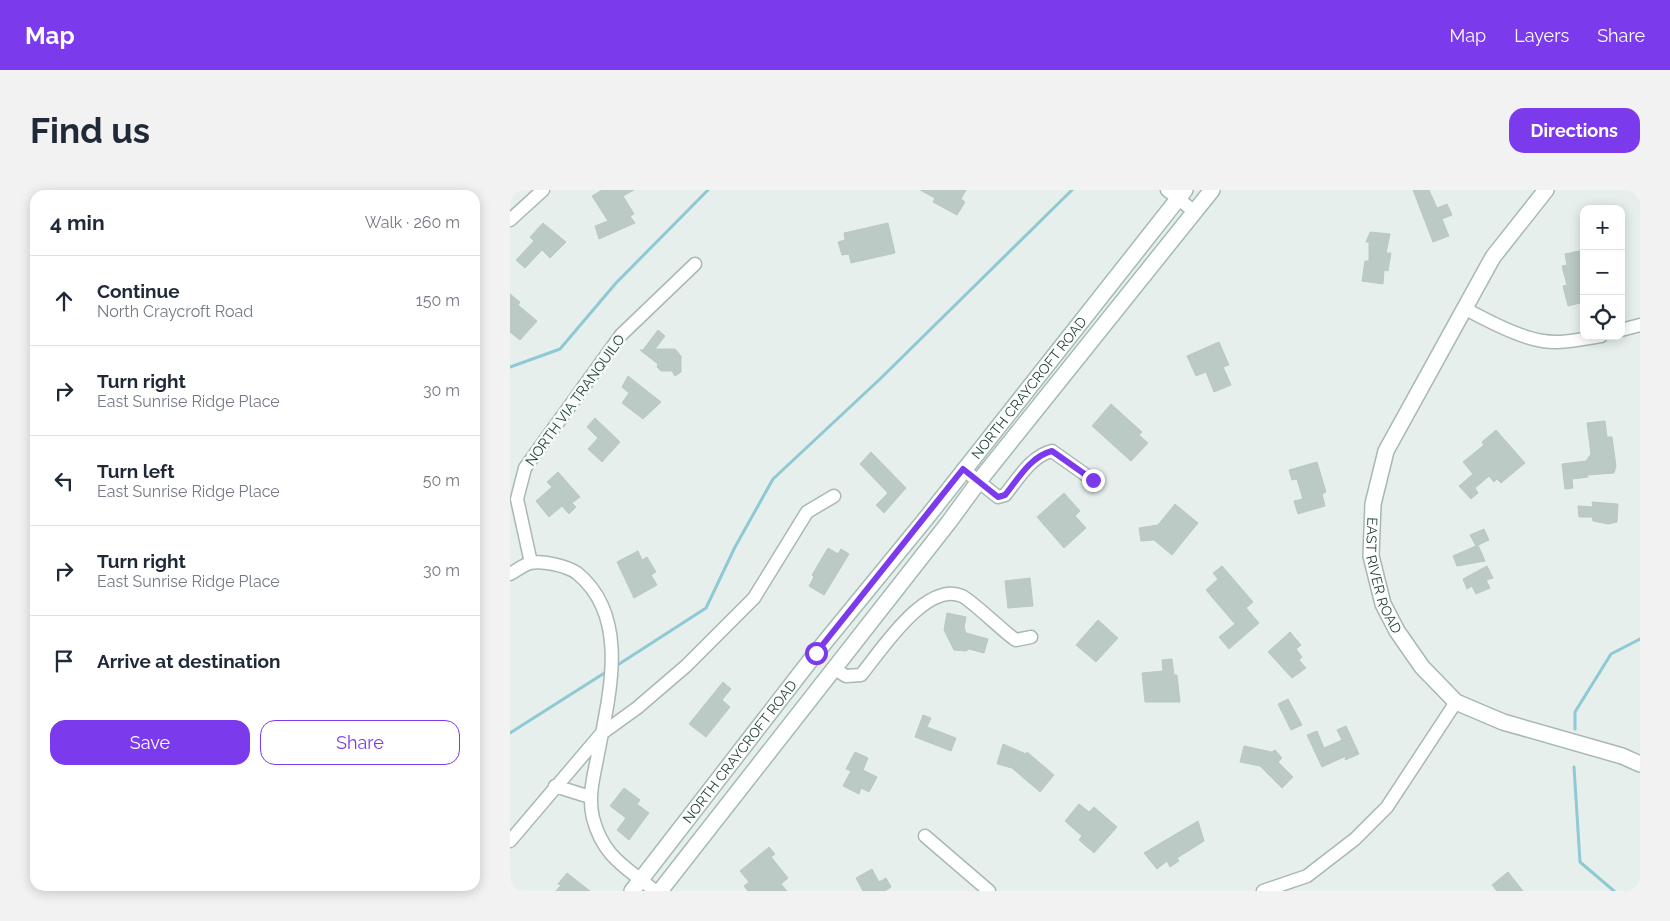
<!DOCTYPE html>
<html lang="en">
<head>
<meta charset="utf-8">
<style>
  body { margin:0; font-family:Raleway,sans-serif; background:#f2f2f3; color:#1f2937 }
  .controls { position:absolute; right:15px; top:15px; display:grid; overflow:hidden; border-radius:10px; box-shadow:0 2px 12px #0003 }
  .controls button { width:45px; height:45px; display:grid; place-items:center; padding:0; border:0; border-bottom:1px solid #e0e1e3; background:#fff; color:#1f2937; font:25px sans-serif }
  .stop { position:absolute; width:15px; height:15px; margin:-11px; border:4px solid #7c3aed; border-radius:50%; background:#fff }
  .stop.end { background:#7c3aed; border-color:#fff; box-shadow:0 1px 5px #0008 }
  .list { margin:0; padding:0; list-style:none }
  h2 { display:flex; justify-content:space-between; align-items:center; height:65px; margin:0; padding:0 20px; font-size:21px }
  h2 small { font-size:16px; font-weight:400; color:#747a83 }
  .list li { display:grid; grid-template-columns:32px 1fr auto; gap:15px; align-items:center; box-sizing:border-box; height:90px; padding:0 20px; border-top:1px solid #e0e1e3 }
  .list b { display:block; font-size:19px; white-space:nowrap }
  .list p { margin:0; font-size:16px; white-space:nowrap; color:#747a83 }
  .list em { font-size:16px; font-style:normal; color:#747a83 }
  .actions { display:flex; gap:10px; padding:15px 20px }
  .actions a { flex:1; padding:11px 0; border:1px solid #7c3aed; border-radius:15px; text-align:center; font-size:18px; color:#7c3aed }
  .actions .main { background:#7c3aed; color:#fff }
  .icon { flex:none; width:28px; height:28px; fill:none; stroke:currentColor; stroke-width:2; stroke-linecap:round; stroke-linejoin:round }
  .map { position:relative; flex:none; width:1130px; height:701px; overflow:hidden; border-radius:15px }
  header { display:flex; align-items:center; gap:30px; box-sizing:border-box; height:70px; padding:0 25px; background:#7c3aed; color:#fff }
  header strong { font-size:24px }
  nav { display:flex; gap:28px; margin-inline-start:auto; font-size:18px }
  .intro { display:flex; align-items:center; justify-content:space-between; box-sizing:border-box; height:120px; padding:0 30px }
  h1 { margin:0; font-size:35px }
  .button { padding:12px 22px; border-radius:15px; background:#7c3aed; color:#fff; font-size:18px; font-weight:700 }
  main { display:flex; gap:30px; padding:0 30px }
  aside { flex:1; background:#fff; border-radius:15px; box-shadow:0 2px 12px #0003 }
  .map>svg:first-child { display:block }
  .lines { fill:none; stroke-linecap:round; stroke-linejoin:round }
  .stream { stroke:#8ec9d4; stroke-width:3 }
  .building { fill:#bbcac4; stroke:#b8c9c2 }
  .minor-casing { stroke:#a8b8b2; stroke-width:15 }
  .tertiary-casing { stroke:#a8b8b2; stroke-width:18 }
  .secondary-casing { stroke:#a4bbb3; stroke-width:18 }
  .minor { stroke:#fff; stroke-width:12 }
  .tertiary { stroke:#fff; stroke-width:15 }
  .secondary { stroke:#fff; stroke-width:15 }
  .route { stroke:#7c3aed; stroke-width:6 }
  .labels { text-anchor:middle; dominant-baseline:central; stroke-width:5; stroke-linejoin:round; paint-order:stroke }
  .street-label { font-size:14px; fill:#24423a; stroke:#f7fbf9 }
</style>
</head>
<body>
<header>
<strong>Map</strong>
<nav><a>Map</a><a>Layers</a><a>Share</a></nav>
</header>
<div class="intro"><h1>Find us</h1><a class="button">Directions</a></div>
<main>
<aside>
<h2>4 min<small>Walk · 260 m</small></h2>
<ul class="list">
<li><svg class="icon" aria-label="ahead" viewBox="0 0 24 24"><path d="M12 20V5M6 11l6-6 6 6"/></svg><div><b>Continue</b><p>North Craycroft Road</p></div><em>150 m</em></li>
<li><svg class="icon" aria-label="right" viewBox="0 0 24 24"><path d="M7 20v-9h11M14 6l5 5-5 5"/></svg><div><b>Turn right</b><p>East Sunrise Ridge Place</p></div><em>30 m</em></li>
<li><svg class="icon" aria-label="left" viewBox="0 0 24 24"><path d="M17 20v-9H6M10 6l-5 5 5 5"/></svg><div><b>Turn left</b><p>East Sunrise Ridge Place</p></div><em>50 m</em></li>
<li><svg class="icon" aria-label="right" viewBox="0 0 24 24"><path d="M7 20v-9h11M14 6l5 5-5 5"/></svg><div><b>Turn right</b><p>East Sunrise Ridge Place</p></div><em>30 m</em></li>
<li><svg class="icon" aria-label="arrive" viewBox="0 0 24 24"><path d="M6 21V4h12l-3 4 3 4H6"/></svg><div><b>Arrive at destination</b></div></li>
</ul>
<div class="actions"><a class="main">Save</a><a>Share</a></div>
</aside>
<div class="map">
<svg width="1130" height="701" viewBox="0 0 1130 701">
  <rect width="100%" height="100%" fill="#e6efeb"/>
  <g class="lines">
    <!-- stream -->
    <path class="stream" d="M0 177 50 159 106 93 198 0
      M106 476 196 418 225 357 263 289 370 189 562 0
      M1065 539V522L1101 464 1130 449
      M0 543 96 482
      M1064 577 1070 672 1104 701"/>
  </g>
  <!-- building -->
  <path class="building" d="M92 0H124L113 6 124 24 120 26 125 33 89 49 85 36 98 31 82 6Z
    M410 0H456L451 9 455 12 447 25 423 12 425 8Z
    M903 0H919L927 18 937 14 942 25 932 29 939 46 923 52Z
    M33 33 56 52 40 68 32 60 15 78 6 70 24 51 20 47Z
    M378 33 385 63 341 73 339 64 332 65 328 52 335 50 334 43Z
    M860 42 880 44 876 63H881L878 81 874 80 873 94 852 91 855 71H859V52H856Z
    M1074 60V112L1058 116 1053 96 1057 95 1052 76 1057 75 1055 64Z
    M0 104 10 112 8 115 27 131 10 150 0 142Z
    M148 140 155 146 145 159H165L171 166V182L165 186 162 181H151L147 177 148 174 130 160H133Z
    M709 152 719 175 713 177 721 195 704 202 696 182 686 186 677 166Z
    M118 186 151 212 133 229 112 213 119 203 112 197Z
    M601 214 632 242 629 245 638 253 621 271 582 236Z
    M85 228 110 252 92 272 78 259 88 248 77 237Z
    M1095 231 1097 247H1102L1106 276 1104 283 1077 285 1078 287 1062 289 1063 298 1055 299 1052 274 1076 271 1081 264 1077 233Z
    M986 240 1015 273 991 293 987 289 984 292 979 286 965 298 968 303 961 309 949 296 963 284 953 272 974 255 972 252Z
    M361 262 396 298 374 323 366 315 378 303 350 274Z
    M807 272 816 302 812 304 815 316 788 324 784 311 793 309 787 289 782 290 779 280Z
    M48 282 70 307 62 313 66 317 59 324 52 316 39 327 26 311 42 297 37 292Z
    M554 303 570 321 565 326 576 338 554 358 527 327Z
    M1082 312 1108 314 1107 332 1098 334 1083 331 1082 327H1069L1068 316 1083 317Z
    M665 314 688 333 662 365 644 350 631 351 629 338 648 335Z
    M974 339 979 350 966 356 960 345Z
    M968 355 975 371 947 376 943 366Z
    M318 358 328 364 331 359 339 364 314 405 299 396 304 387 302 385Z
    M128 361 132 370 137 367 146 382 141 385 147 395 124 408 107 372Z
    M712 376 743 412 736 418 749 433 719 459 709 447 725 434 696 400 708 389 703 383Z
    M977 376 983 388 976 390 980 398 966 404 962 396 957 399 953 389Z
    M520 388 523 416 498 418 495 391Z
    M437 423 456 427 454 437 456 443 478 449 474 463 459 459 456 461 444 460 434 440Z
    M588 430 608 448 586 472 566 455Z
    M780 442 791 455 786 459 792 467 789 470 796 478 782 488 758 462Z
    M662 469 664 485H667L670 512H635L632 483 653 481 652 470Z
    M213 492 221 499 212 510 220 517 196 547 179 534Z
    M778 509 792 535 781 540 768 514Z
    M413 525 421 528 417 537 446 548 441 561 405 547Z
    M836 536 849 564 835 570 836 566 812 577 797 545 807 541 814 558 832 550 827 540Z
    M493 554 516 564 517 562 544 585 530 602 502 578 487 574Z
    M734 556 762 562 765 560 772 568 768 572 783 587 772 598 750 576 730 572Z
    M345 562 358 568 353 580 367 587 359 602 351 598 349 604 333 596 341 581 336 579Z
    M114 598 130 610 127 614 139 623 119 650 107 640 116 628 100 616Z
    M569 614 579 622 584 617 607 637 584 663 569 650 572 646 555 631Z
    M688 631 694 651 667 668 669 671 660 677 657 671 647 679 634 663Z
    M259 657 265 664 261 667 278 688 271 694 277 701H238L234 696 239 692 230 681Z
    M362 679 369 692 376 688 381 697 375 701H353L346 688Z
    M998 682 1013 701H987L982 695Z
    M57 683 80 701H46L51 695 48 694Z"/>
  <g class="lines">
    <!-- minor casing -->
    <g class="minor-casing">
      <path id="minor" d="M657 0 685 22
        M0 30 33 0
        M954 118C974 129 1010 148 1033 151 1052 154 1072 149 1091 146
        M1111 140 1130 135
        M453 279 488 307 495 305C508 289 521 266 542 261L583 290
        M21 373 7 309 15 278 111 145 185 74
        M0 384C6 381 13 375 20 373 32 370 57 376 67 383 122 428 98 509 87 569 83 589 78 608 83 628 93 667 116 677 145 701
        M323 478 336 486 351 485C370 462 416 390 452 406 461 410 492 440 503 448L506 450 521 447
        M45 596 80 607
        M415 646 479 701
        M0 651 91 544 127 518 176 476 244 408 297 322 324 306
        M753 701 797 686 845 649 877 617 946 512"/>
    </g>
    <!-- tertiary casing -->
    <g class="tertiary-casing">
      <g id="tertiary">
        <path id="s1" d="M1036 0 983 67 876 261 863 314 861 366 873 414 887 441 912 477 946 512 993 532 1112 566 1130 574"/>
      </g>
    </g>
    <!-- secondary casing -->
    <g class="secondary-casing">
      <g id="secondary">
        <path id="s2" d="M122 701 306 463 418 326 675 0"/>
        <path d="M150 701 439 332 469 291 702 0"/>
      </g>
    </g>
    <!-- minor -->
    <use href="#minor" class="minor"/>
    <!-- tertiary -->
    <use href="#tertiary" class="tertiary"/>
    <!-- secondary -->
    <use href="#secondary" class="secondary"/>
  </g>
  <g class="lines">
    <!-- route -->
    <path class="route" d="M306 463 453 279 488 307 495 305C508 289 521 266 542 261L583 290"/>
  </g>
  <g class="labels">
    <!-- street labels -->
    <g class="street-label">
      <text stroke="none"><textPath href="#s2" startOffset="641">NORTH CRAYCROFT ROAD</textPath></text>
      <text transform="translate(65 210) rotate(-54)">NORTH VIA TRANQUILO</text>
      <text stroke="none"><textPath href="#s1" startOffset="435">EAST RIVER ROAD</textPath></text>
      <text stroke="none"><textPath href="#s2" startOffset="176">NORTH CRAYCROFT ROAD</textPath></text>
    </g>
  </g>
</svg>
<div class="controls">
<button>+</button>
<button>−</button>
<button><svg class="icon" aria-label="locate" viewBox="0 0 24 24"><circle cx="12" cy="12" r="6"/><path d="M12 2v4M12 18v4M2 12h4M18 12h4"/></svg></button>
</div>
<div class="stop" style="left:306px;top:463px"></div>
<div class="stop end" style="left:583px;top:290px"></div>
</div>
</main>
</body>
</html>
